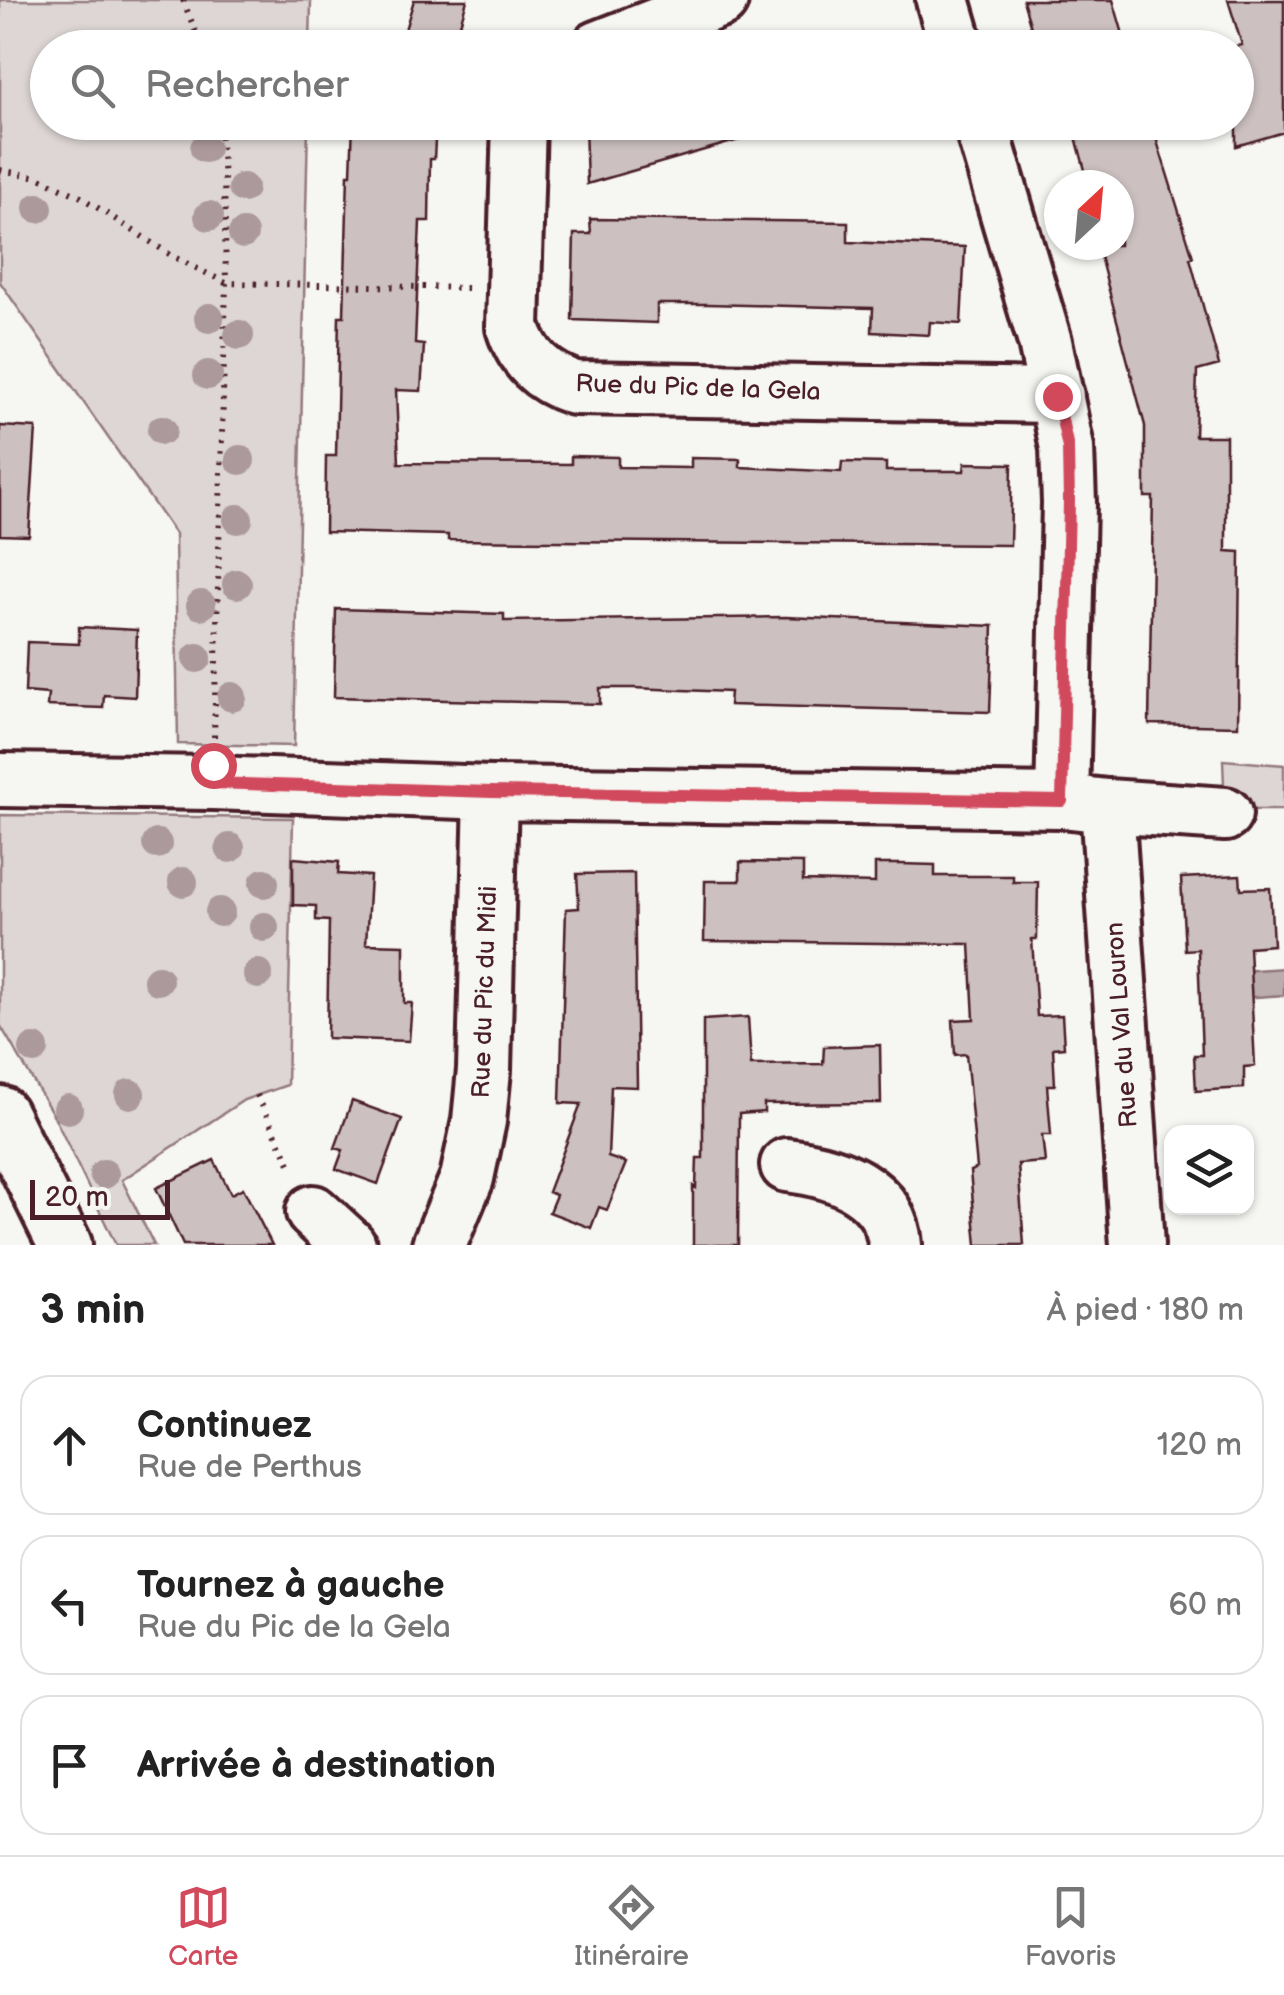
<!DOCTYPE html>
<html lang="fr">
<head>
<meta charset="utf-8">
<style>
  body { margin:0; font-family:"Balsamiq Sans",sans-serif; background:#f6f6f6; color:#222 }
  .controls { position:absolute; right:30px; bottom:30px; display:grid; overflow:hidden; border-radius:20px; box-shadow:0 2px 8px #0004 }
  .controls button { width:90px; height:90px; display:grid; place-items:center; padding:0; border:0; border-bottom:2px solid #e0e0e0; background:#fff; color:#222; font:50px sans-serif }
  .compass { position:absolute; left:1044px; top:170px; width:90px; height:90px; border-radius:50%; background:#fff; box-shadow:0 2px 8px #0004; rotate:26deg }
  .scale { position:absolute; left:30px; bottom:25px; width:140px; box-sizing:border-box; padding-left:10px; border:5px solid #4a1f2b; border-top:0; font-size:28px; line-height:35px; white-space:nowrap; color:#4a1f2b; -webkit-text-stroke:8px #f6f6f2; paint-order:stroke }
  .stop { position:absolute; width:30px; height:30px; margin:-22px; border:8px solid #d1495b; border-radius:50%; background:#fff }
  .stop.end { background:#d1495b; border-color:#fff; box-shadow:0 2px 10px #0008 }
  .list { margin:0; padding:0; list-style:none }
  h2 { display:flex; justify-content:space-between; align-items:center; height:130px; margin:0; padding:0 40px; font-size:42px }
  h2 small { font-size:32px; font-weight:400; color:#767676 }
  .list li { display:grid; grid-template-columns:65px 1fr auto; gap:30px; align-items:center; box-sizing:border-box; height:140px; margin:0 20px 20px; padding:0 20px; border:2px solid #e0e0e0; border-radius:30px }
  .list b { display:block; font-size:38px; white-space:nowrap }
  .list p { margin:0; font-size:32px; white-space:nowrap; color:#767676 }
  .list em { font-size:32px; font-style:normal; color:#767676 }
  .icon { flex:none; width:55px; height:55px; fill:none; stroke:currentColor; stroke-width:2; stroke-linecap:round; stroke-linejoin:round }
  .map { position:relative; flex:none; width:1284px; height:1245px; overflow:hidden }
  .search { position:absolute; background:#fff; box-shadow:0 2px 8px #0004; left:30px; right:30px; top:30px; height:110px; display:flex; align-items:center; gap:25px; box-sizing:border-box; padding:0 35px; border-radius:55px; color:#767676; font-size:38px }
  .sheet { height:610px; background:#fff }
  nav { display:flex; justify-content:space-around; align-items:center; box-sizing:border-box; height:140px; border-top:2px solid #e0e0e0; background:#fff; font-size:28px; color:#767676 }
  nav a { display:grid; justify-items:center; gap:5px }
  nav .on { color:#d1495b }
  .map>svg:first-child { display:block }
  .green { fill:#ddd6d5; stroke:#947a80; stroke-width:2.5 }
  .water { fill:#bbadae; stroke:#8e747a; stroke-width:2.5 }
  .building { fill:#ccc1c0; stroke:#4a1f2b; stroke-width:2.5 }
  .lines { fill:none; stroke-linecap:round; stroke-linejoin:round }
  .minor-casing { stroke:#4a1f2b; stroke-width:60 }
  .path { stroke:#4a1f2b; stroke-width:6; stroke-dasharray:2.5 8; stroke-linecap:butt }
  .minor { stroke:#f6f6f2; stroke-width:52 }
  .tree { fill:#ac999c }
  .route { stroke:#d1495b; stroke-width:12 }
  .labels { text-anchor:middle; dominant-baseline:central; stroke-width:8; stroke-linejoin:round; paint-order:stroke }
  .street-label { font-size:25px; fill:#4a1f2b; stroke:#f6f6f2 }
</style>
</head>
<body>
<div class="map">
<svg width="1284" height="1245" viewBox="0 0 1284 1245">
  <rect width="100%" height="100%" fill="#f6f6f2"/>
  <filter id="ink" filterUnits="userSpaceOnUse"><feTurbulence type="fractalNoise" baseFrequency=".01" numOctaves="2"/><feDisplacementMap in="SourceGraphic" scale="20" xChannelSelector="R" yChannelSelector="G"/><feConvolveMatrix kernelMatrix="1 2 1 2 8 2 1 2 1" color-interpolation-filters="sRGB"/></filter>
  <g filter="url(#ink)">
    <!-- green -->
    <path class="green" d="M0 0H311L310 47 48 48V122L308 123 294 746 178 744 175 534 0 282Z
      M1223 760 1284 765V810H1225Z
      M0 815 293 818 287 1085 244 1100 122 1180 154 1245H116L54 1116 0 1025Z"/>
    <!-- water -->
    <path class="water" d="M1284 968V995L1230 999 1228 972Z"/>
    <!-- building -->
    <path class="building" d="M414 0H467L454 45 405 30Z
      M1023 0H1113L1127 48H1037Z
      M1228 0H1284V132L1236 146V46L1242 45Z
      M353 122H436L434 159H430L429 221H420L415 344 424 345 421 391 396 390 399 463 571 464V456L618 457V467L691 468V458L740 459V467L841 472 842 462 886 463V471H964L965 463 1012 464 1010 545 448 540V535L325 532 326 456H336L339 316H344L348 174H351Z
      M602 122H762L763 133 587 184 585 125Z
      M1072 122H1151L1193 257 1190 258 1219 365 1197 371 1195 436H1226V551L1240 552 1238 726 1149 724 1153 497H1145V426L1097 245H1119V185H1089Z
      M590 219 848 222V242L965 247 961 324 930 322 929 335 872 332 873 308 707 304H657V323L572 320 574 234H591Z
      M0 426 36 428 29 536 0 535Z
      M336 609 504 614V621L786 617 993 626 990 712 729 705 730 692 633 688H600V704L334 697Z
      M79 627 137 630 135 697 104 695 103 708 47 706 48 694 25 692 27 642 79 644Z
      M293 858 339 862 338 874 370 876 366 944 404 945V1003H412L409 1041 327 1038 329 921 316 920V906L293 905Z
      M740 862 803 863V881L875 883V864H900L935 865V876H1013V882H1038L1037 939H1032L1037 1016 1062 1015 1064 1047 1053 1048 1055 1085H1047L1051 1135H1042L1045 1162 1018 1164 1024 1245H977L970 1171 977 1168 966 1054 955 1055 953 1020 974 1019 970 944 704 941 705 881H740Z
      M634 873 637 1087 611 1086 608 1157 626 1163 607 1210 599 1207 591 1228 549 1212 556 1195 548 1192 581 1104 560 1103 566 909 579 908 577 874Z
      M1240 875 1241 889 1270 888 1273 945 1249 947 1255 1066 1244 1067V1088L1196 1091 1194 1055H1202L1198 949 1185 950 1181 878Z
      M748 1017 751 1065 823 1064 824 1047 880 1045 881 1103 764 1104V1112L739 1114 738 1245H693V1186L696 1188 697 1158H703V1020Z
      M352 1101 402 1119 378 1184 336 1169 343 1150 335 1148Z
      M214 1160 231 1194 243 1188 272 1245H183L156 1188Z"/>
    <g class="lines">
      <!-- minor casing -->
      <g class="minor-casing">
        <path id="minor" d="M943 0 957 48
          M598 48 721 0
          M519 122 513 327C523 359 542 377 574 388L1057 396
          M980 122 1045 342 1067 448 1069 503 1062 801
          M0 780 213 783 491 793 1062 801 1107 806 1137 1245
          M1107 806 1225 814
          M0 1113 65 1245
          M787 1165C835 1171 891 1189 895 1245
          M313 1212 349 1245
          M439 1245 467 1178 479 1121 484 1070 491 793"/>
      </g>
      <!-- path -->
      <path class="path" d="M183 0 202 48
        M0 170 38 177 81 197 174 257 226 283 468 288
        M214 737 226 283 224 177 219 122
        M257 1095 293 1170"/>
      <!-- minor -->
      <use href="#minor" class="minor"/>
    </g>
    <!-- trees -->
    <g class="tree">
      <circle cx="205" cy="148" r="15"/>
      <circle cx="243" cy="188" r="15"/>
      <circle cx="38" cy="208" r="15"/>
      <circle cx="209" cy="216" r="15"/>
      <circle cx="243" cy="234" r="15"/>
      <circle cx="209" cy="318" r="15"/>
      <circle cx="239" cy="335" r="15"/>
      <circle cx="208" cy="375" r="15"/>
      <circle cx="162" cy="430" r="15"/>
      <circle cx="240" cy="460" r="15"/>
      <circle cx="238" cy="519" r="15"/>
      <circle cx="237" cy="584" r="15"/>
      <circle cx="201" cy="605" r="15"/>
      <circle cx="197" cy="658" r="15"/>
      <circle cx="232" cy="697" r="15"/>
      <circle cx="157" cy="844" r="15"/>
      <circle cx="230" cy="848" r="15"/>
      <circle cx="183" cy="882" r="15"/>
      <circle cx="264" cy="883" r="15"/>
      <circle cx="220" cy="912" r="15"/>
      <circle cx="264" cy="927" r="15"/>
      <circle cx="258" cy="974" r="15"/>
      <circle cx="158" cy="980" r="15"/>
      <circle cx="34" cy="1049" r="15"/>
      <circle cx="130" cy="1094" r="15"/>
      <circle cx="68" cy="1109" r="15"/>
      <circle cx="104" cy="1174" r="15"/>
    </g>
  </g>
  <g class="lines" filter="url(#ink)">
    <!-- route -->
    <path class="route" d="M213 765V783L491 792 1062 801 1069 502 1068 448 1057 396"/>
  </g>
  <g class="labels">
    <!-- street labels -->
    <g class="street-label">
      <text transform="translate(698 388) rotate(2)">Rue du Pic de la Gela</text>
      <text transform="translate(485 992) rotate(-88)">Rue du Pic du Midi</text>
      <text transform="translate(1122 1025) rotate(-94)">Rue du Val Louron</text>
    </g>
  </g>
</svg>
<div class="controls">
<button><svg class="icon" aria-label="layers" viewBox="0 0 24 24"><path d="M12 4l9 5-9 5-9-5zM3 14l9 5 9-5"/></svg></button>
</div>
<svg class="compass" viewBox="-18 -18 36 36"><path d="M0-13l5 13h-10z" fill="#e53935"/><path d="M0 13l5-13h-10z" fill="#767676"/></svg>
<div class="scale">20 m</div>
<div class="stop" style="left:213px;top:765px"></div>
<div class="stop end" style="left:1057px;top:396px"></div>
<div class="search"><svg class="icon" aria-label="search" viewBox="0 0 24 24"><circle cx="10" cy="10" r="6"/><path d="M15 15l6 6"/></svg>Rechercher</div>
</div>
<section class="sheet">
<h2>3 min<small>À pied · 180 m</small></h2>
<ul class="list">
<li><svg class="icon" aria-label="ahead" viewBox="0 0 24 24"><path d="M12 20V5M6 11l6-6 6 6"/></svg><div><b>Continuez</b><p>Rue de Perthus</p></div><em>120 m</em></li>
<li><svg class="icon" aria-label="left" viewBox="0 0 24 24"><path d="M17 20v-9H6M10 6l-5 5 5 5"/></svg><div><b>Tournez à gauche</b><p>Rue du Pic de la Gela</p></div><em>60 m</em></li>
<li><svg class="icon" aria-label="arrive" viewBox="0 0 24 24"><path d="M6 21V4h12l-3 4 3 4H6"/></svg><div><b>Arrivée à destination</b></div></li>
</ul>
</section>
<nav>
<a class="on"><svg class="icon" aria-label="map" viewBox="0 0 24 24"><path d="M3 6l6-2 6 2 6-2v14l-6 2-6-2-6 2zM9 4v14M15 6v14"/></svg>Carte</a>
<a><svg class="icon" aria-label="directions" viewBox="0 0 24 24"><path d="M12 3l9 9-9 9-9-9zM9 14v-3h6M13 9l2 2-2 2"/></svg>Itinéraire</a>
<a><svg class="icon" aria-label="saved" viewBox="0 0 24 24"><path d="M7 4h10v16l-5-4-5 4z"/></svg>Favoris</a>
</nav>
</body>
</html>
